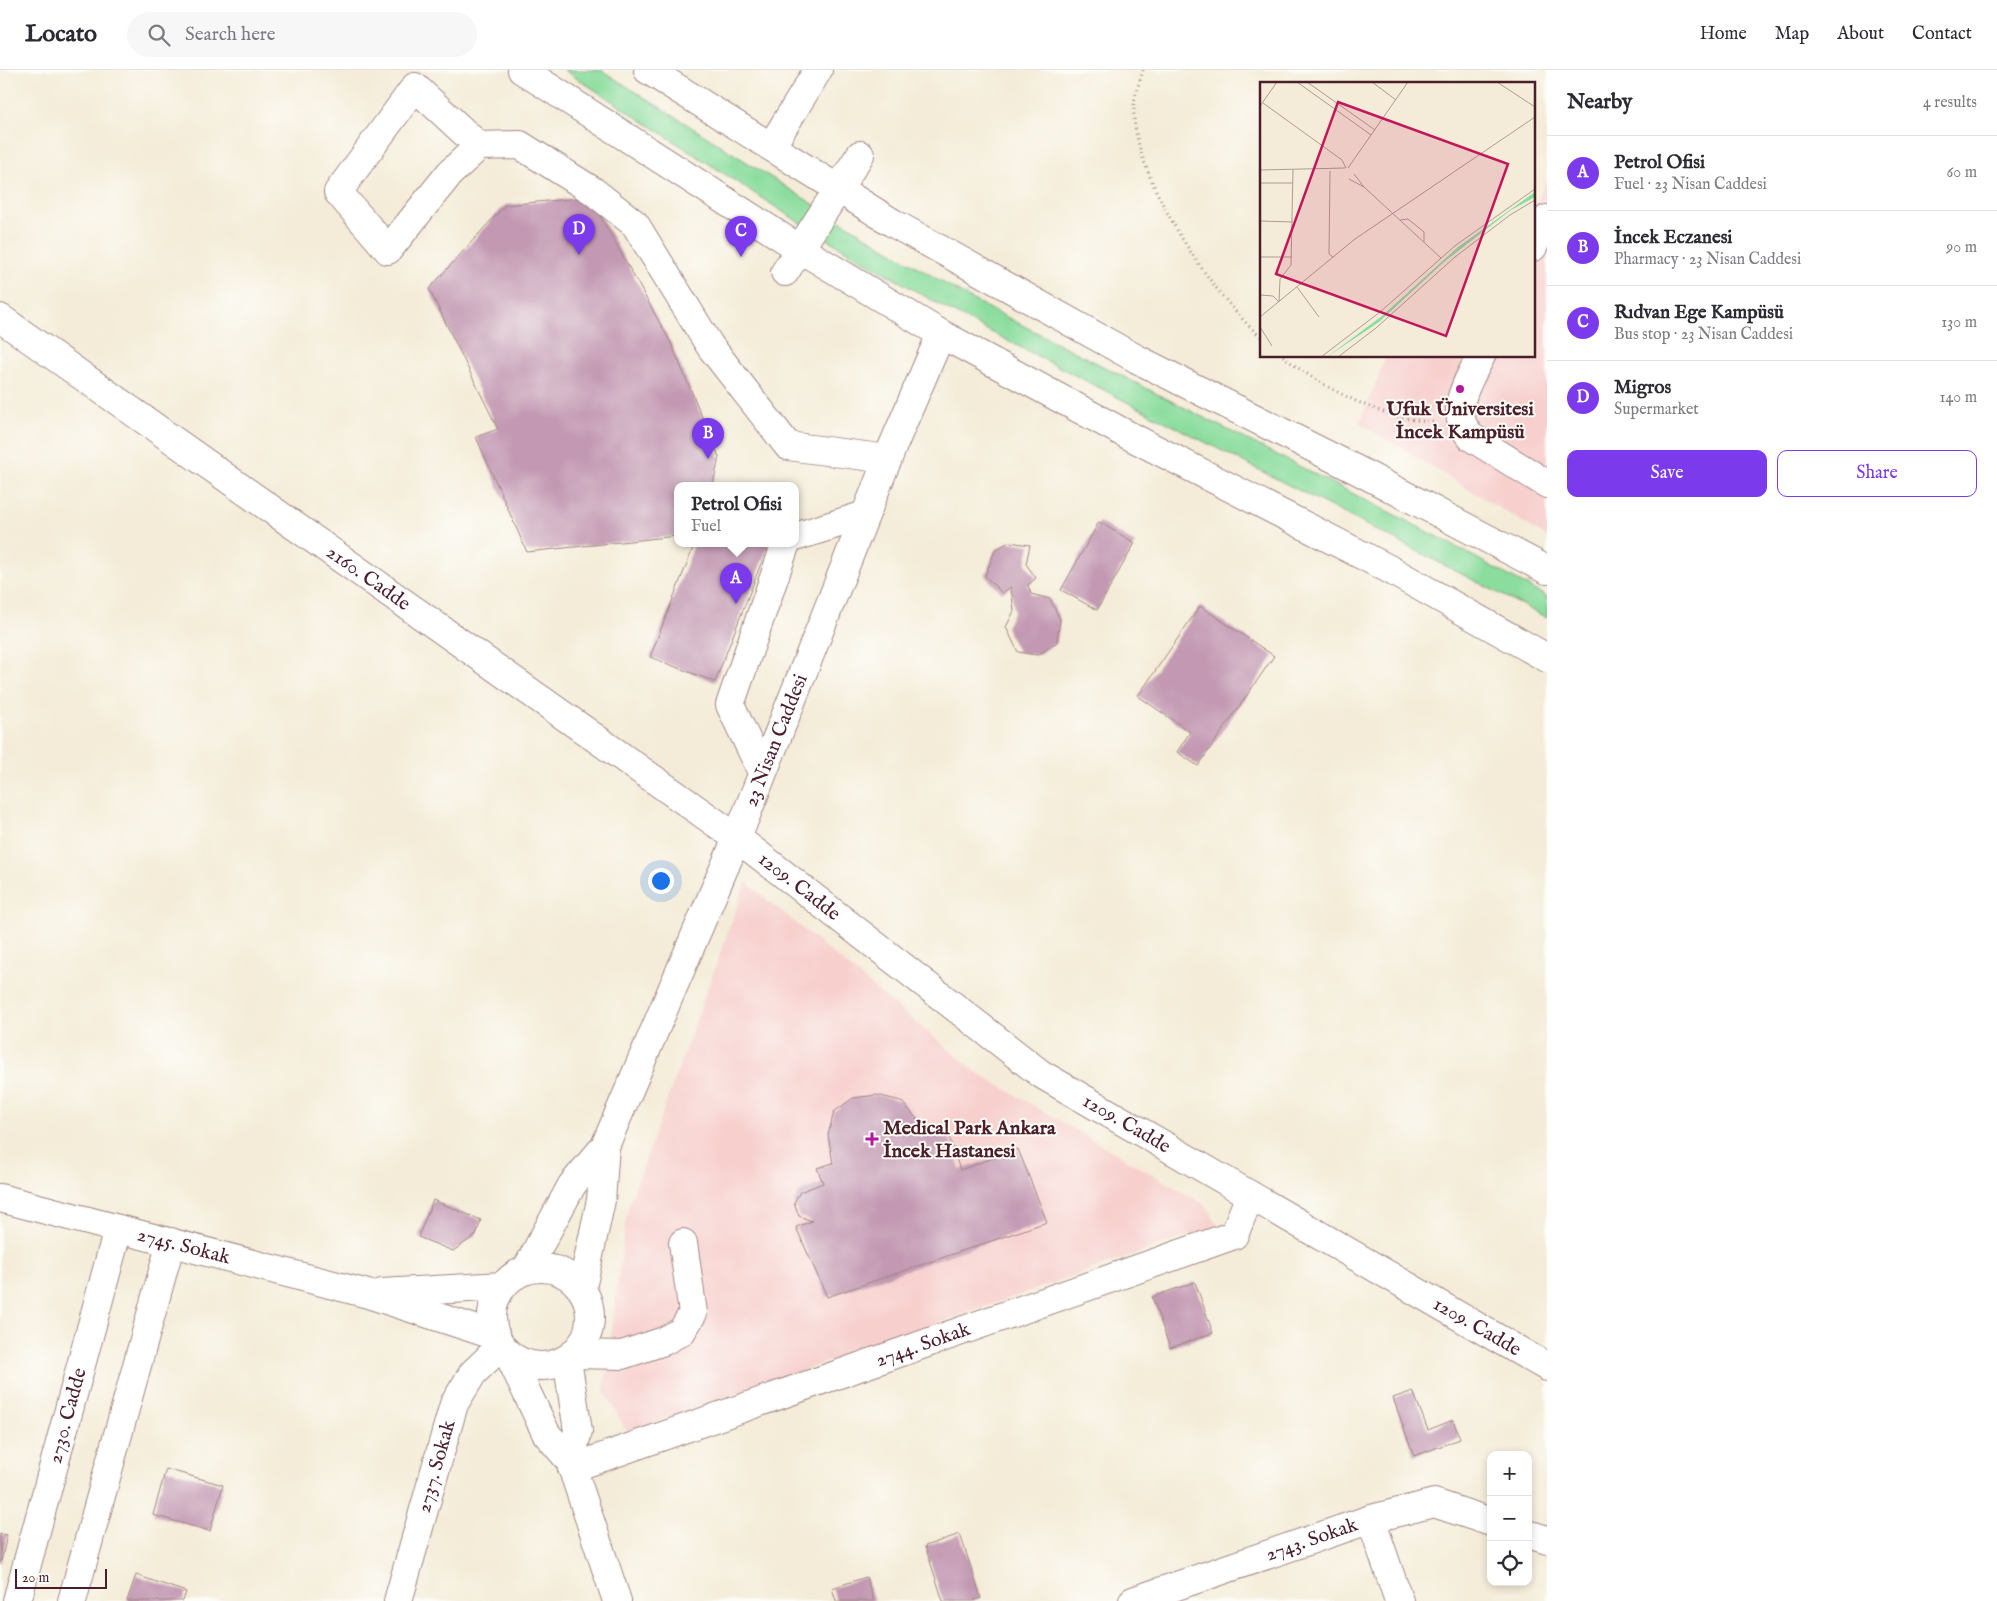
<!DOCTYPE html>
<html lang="en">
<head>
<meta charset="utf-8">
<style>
  body { margin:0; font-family:"IM FELL English",serif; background:#f7f7f7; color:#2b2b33 }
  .controls { position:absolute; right:15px; bottom:15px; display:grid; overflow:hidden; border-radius:10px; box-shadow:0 2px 8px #0003 }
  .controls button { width:45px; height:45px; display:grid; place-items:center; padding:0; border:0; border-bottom:1px solid #e1e1e2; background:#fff; color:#2b2b33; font:25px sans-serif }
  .scale { position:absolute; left:15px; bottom:12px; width:92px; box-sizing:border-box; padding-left:5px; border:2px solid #4a1f2b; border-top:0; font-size:14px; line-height:18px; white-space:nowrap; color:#4a1f2b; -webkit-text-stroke:4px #fdfcf7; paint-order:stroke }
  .you { position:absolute; left:660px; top:810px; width:18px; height:18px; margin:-12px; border:4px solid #fff; border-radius:50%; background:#1a73e8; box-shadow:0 0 0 8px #1a73e833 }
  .badge { display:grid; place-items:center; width:32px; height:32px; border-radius:50%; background:#7c3aed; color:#fff; font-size:16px; font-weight:700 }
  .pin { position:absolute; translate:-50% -41px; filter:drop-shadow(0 1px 2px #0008) }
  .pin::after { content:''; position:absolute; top:26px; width:18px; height:15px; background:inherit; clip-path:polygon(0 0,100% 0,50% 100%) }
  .popup { position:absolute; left:674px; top:412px; width:125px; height:65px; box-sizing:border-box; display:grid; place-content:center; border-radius:10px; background:#fff; filter:drop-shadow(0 1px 4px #0005); font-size:16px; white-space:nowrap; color:#7c7c81 }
  .popup b { font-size:19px; color:#2b2b33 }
  .popup::after { content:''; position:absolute; left:50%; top:100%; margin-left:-10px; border:10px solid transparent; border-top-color:#fff }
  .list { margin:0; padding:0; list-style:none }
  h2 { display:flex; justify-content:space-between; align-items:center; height:65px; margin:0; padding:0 20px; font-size:21px }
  h2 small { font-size:16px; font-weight:400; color:#7c7c81 }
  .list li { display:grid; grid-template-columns:32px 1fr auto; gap:15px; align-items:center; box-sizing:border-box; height:75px; padding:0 20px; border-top:1px solid #e1e1e2 }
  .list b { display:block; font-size:19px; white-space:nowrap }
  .list p { margin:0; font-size:16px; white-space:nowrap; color:#7c7c81 }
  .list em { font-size:16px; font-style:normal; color:#7c7c81 }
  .actions { display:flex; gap:10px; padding:15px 20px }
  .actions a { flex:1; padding:11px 0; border:1px solid #7c3aed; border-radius:10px; text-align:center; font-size:18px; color:#7c3aed }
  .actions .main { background:#7c3aed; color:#fff }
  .icon { flex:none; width:28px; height:28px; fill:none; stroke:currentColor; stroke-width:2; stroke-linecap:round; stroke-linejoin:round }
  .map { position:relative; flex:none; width:1547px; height:1531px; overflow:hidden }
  header { display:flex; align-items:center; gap:30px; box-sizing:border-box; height:70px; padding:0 25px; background:#fff; border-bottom:1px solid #e1e1e2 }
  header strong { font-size:24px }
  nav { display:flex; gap:28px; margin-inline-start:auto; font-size:18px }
  .search { width:350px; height:45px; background:#f7f7f7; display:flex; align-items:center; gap:12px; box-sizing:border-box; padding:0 18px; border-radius:28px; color:#7c7c81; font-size:19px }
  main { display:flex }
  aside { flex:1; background:#fff }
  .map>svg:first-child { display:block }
  .built { fill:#f7d0ce }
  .green { fill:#8bdd9e; stroke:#6a7e64 }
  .building { fill:#c298b2 }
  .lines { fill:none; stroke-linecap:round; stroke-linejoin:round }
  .minor-casing { stroke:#9f8682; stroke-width:30 }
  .major-casing { stroke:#9f8682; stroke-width:30 }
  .path { stroke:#9f8682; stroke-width:3; stroke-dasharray:1 4; stroke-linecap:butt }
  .minor { stroke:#fff; stroke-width:28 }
  .major { stroke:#fff; stroke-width:28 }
  .poi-dot { fill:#b5179e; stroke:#fdfcf7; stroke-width:2 }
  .labels { text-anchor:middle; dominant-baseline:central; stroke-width:4; stroke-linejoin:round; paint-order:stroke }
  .poi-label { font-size:20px; font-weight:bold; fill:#4a1f2b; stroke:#fdfcf7 }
  .street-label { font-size:20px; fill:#4a1f2b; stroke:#fdfcf7 }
  .inset-road { fill:none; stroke:#b09a93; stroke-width:1 }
  .view { fill:#c2185b; fill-opacity:0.15; stroke:#c2185b; stroke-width:2.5 }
  .inset-edge { fill:none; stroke:#4a1f2b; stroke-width:2.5 }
</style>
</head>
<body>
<header>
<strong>Locato</strong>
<div class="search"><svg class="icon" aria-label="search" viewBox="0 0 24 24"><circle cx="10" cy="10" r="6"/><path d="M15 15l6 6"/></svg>Search here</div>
<nav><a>Home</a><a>Map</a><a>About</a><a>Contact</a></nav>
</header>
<main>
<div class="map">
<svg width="1547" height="1531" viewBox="0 0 1547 1531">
  <rect width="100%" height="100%" fill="#fdfcf7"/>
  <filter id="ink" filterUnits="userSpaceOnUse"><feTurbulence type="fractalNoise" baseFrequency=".02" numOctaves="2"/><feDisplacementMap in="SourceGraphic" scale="10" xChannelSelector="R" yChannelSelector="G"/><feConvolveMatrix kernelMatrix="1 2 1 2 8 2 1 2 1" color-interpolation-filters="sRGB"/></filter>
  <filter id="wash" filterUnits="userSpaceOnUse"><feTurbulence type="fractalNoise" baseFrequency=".0096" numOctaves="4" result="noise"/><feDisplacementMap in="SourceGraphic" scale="20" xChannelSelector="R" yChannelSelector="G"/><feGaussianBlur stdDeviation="1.12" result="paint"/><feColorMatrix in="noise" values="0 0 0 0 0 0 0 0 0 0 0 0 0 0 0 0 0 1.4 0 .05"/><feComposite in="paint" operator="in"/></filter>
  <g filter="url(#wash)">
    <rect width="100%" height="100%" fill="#f4ecd8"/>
    <!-- built -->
    <path class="built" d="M1547 109V467L1360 353 1386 286H1533V140Z
      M746 812 976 1002 1205 1135 1219 1155 627 1362 604 1320 627 1141Z"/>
    <!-- green -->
    <path class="green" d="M564 0H601L824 141 969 228 1440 468 1547 527V548L952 242 811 160Z"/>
    <g id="blocks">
      <!-- building -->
      <path class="building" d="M590 127 671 273 719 387 713 415H677V466L527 482 476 367 498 359 429 219 505 135Z
        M1099 452 1135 473 1097 540 1061 520Z
        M1009 472 1030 475 1026 494 1036 508 1028 515 1031 524 1050 529 1060 549 1057 572 1038 585 1018 582 1006 557 1014 541 1011 517 1002 523 985 506 995 480Z
        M695 473H769L715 612 650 587Z
        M1200 536 1274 586 1198 696 1177 682 1190 662 1138 626Z
        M877 1025 901 1031 928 1061 945 1055 960 1100 1018 1079 1047 1152 827 1227 796 1157 812 1151 799 1146 794 1132 800 1122 823 1113 817 1098 833 1093 828 1065 834 1042 853 1028Z
        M433 1130 481 1150 476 1165 453 1181 418 1167Z
        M1195 1212 1213 1263 1170 1278 1152 1227Z
        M1413 1321 1428 1360 1453 1350 1460 1369 1414 1386 1393 1328Z
        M166 1399 223 1415 210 1461 153 1445Z
        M0 1464 7 1465 1 1492H0Z
        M960 1464 981 1528 973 1531H943L925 1476Z
        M136 1505 186 1522 183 1531H127Z
        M866 1507 874 1531H836L832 1518Z"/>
    </g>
  </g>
  <g filter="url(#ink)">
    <use href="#blocks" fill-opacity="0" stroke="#9f8682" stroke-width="1"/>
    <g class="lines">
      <!-- minor casing -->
      <g class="minor-casing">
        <g id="minor">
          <path d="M479 76 415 17 338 122 388 180 450 103 479 76 520 75 593 121 635 154 710 276 788 376 888 389"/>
          <path d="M771 77 818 0"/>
          <path d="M1533 177 1547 149"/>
          <path d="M785 202 860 85"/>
          <path id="s1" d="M0 248 737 768 1041 1004 1547 1297"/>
          <path d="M1481 286C1468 312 1447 341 1471 367L1547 414"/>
          <path d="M795 467 865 445"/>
          <path d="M762 702 730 635 786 473"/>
          <path id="s2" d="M0 1128 368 1224 496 1266"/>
          <path d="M382 1223 503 1216"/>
          <path d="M575 1284 622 1285 664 1271 682 1261 693 1243 683 1173"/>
          <path id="s3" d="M572 1398 1234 1165 1250 1125"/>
          <path d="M1371 1449 1399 1531"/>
          <path d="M1528 1464 1547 1470"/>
          <path id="s4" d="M17 1531 118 1159"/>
          <path d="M72 1531 171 1172"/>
          <path id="s5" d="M398 1531 454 1334 473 1303 501 1276"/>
          <path id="s6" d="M1133 1531 1371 1449 1434 1433 1491 1452"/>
        </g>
      </g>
      <!-- major casing -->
      <g class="major-casing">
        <g id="major">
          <path d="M522 0 800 179 941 264 1124 363 1387 498 1547 588"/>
          <path d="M648 0 893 153 1137 289 1355 399 1547 500"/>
          <circle cx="541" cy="1247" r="49"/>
          <path id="s7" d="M526 1200 572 1115 605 1076 737 768 892 378 941 264"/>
          <path d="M582 1218 601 1130 605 1076"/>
          <path d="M508 1283 546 1363 570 1391 617 1531"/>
          <path d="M567 1289 578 1361 570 1391"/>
        </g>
      </g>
      <!-- path -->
      <path class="path" d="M1143 0C1140 12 1134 25 1134 37 1130 103 1212 225 1261 267
        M1283 286C1320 317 1384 350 1433 352"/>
      <!-- minor -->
      <use href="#minor" class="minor"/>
      <!-- major -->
      <use href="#major" class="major"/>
    </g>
  </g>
  <!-- markers -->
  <g class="poi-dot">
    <circle cx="1460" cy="319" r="5"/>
    <path d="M869.5 1061.5h5v5h5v5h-5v5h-5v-5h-5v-5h5z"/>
  </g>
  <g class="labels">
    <!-- poi labels -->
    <g class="poi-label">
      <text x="1460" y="339">Ufuk Üniversitesi<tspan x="1460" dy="23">İncek Kampüsü</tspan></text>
      <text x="883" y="1058" text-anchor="start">Medical Park Ankara<tspan x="883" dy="23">İncek Hastanesi</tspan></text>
    </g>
    <!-- street labels -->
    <g class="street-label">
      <text stroke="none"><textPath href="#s1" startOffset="451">2160. Cadde</textPath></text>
      <text stroke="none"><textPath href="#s7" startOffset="588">23 Nisan Caddesi</textPath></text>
      <text stroke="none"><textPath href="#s1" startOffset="981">1209. Cadde</textPath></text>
      <text stroke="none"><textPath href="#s1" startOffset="1386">1209. Cadde</textPath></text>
      <text stroke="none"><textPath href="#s2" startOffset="190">2745. Sokak</textPath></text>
      <text stroke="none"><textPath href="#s1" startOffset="1791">1209. Cadde</textPath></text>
      <text stroke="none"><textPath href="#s3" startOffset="372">2744. Sokak</textPath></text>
      <text stroke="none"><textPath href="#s4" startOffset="192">2730. Cadde</textPath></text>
      <text stroke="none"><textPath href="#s5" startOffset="140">2737. Sokak</textPath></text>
      <text stroke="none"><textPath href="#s6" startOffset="189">2743. Sokak</textPath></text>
    </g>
  </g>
  <!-- overview -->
  <g transform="translate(1260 12)">
    <rect width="275" height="275" fill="#f4ecd8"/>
    <path d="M275 110V115L251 128 184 180 119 240 67 275 122 234 198 165Z" fill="#8bdd9e"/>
    <path class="inset-road" d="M37 0 111 53M47 0 115 48M112 0 136 18M237 0 275 25M3 21 82 78 86 86M0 24 17 0M88 86 148 0M0 88 85 86M70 89 69 172 73 175M94 92 104 105 181 176M89 97 104 105M0 101H33M140 138 148 137 164 150V160M0 139 33 140M0 175H32M37 205 59 235M0 213 13 214 19 220M19 220 20 197 31 183 33 88M0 235 95 157 275 35M0 245 12 264M61 275 120 230 196 163 275 107M78 275 116 246 195 175 250 133 275 118"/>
    <path class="view" d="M78 20 248 82 186 254 16 192Z"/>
    <rect width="275" height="275" class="inset-edge"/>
  </g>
</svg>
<div class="controls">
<button>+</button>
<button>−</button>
<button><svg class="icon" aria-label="locate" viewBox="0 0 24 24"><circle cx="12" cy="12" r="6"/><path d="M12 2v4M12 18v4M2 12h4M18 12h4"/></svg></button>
</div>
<div class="scale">20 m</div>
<div class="you"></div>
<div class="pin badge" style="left:736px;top:534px">A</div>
<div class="popup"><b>Petrol Ofisi</b>Fuel</div>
<div class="pin badge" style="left:708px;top:389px">B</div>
<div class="pin badge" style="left:741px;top:187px">C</div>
<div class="pin badge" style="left:579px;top:185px">D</div>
</div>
<aside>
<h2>Nearby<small>4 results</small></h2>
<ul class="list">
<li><span class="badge">A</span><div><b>Petrol Ofisi</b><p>Fuel · 23 Nisan Caddesi</p></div><em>60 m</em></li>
<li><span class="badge">B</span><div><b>İncek Eczanesi</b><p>Pharmacy · 23 Nisan Caddesi</p></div><em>90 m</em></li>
<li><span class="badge">C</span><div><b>Rıdvan Ege Kampüsü</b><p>Bus stop · 23 Nisan Caddesi</p></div><em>130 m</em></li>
<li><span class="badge">D</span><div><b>Migros</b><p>Supermarket</p></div><em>140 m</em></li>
</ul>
<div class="actions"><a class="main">Save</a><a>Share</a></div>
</aside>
</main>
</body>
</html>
